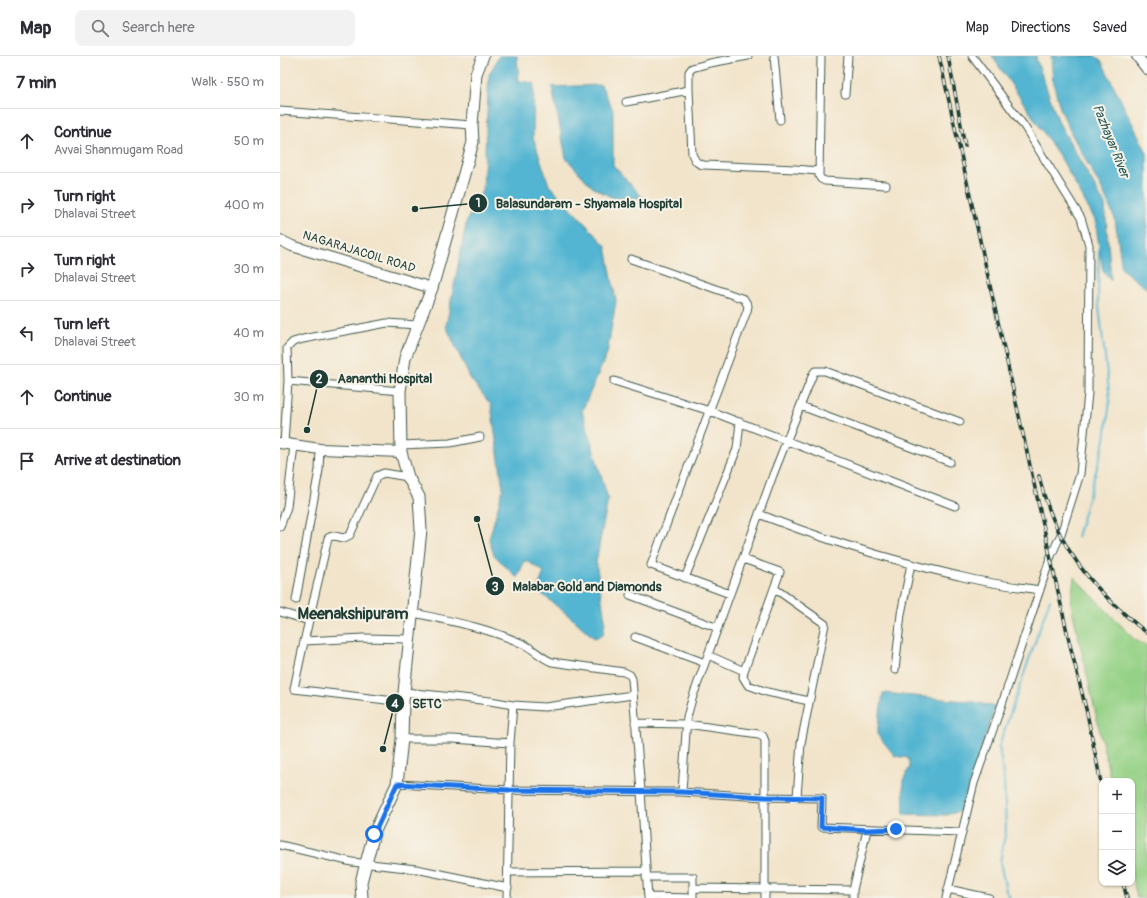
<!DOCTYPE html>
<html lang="en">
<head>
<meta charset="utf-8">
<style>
  body { margin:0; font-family:Pangolin,sans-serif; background:#f2f2f3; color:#2b2b33 }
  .controls { position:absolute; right:12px; bottom:12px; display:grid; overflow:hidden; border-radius:8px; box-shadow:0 1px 3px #0004 }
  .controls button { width:36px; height:36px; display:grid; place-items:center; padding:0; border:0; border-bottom:1px solid #e1e1e2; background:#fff; color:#2b2b33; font:20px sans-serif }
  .stop { position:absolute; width:12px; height:12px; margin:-9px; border:3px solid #1a73e8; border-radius:50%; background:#fff }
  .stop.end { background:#1a73e8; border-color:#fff; box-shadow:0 1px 4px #0008 }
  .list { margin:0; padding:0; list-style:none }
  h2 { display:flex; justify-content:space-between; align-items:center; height:52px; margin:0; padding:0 16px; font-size:17px }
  h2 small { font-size:13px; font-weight:400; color:#7c7c81 }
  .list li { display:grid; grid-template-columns:26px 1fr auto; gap:12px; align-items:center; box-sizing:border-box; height:64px; padding:0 16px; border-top:1px solid #e1e1e2 }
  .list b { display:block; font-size:15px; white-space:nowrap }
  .list p { margin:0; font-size:13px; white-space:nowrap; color:#7c7c81 }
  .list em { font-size:13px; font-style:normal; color:#7c7c81 }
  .icon { flex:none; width:22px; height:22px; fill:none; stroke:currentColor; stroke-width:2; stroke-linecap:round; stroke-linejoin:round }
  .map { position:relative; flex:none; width:867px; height:842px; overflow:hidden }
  header { display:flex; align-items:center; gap:24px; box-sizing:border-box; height:56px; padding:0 20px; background:#fff; border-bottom:1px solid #e1e1e2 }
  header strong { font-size:19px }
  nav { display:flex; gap:22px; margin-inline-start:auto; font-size:14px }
  .search { width:280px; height:36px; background:#f2f2f3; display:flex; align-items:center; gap:10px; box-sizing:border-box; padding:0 14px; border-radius:8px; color:#7c7c81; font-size:15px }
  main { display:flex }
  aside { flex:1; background:#fff }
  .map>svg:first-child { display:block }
  .green { fill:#95d186; stroke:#5a875d }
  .water { fill:#53b5d2; stroke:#397983 }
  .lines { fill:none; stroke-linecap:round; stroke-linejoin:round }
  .stream { stroke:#53b5d2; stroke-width:2 }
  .street-casing { stroke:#3f564a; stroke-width:9 }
  .secondary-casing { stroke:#3f564a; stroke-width:12 }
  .primary-casing { stroke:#3f564a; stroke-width:13 }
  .street { stroke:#fff; stroke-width:7 }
  .secondary { stroke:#fff; stroke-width:10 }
  .primary { stroke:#fff; stroke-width:11 }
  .rail-casing { stroke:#1f3d34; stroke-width:3.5 }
  .rail { stroke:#f7f3e8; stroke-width:2; stroke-dasharray:6; stroke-linecap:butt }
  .route { stroke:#1a73e8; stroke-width:5 }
  .labels { text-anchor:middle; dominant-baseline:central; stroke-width:4; stroke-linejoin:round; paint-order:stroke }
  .street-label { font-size:12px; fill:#1f3d34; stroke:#f7f3e8 }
  .water-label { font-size:13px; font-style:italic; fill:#2c5b5c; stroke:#f7f3e8 }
  .district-label { font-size:16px; font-weight:bold; fill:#1f3d34; stroke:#f7f3e8 }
  .leader { fill:none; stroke:#1f3d34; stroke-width:1.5 }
  .callout-dot { fill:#1f3d34; stroke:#f7f3e8; stroke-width:1.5 }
  .mark-label { font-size:12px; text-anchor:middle; font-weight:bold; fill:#fff }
  .callout-label { font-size:13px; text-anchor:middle; font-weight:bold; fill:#1f3d34; stroke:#f7f3e8; stroke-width:4; stroke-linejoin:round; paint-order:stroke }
</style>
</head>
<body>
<header>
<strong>Map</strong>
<div class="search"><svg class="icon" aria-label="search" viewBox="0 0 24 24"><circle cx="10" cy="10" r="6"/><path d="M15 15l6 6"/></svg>Search here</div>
<nav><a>Map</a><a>Directions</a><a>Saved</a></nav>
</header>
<main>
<aside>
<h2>7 min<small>Walk · 550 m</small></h2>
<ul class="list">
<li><svg class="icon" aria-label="ahead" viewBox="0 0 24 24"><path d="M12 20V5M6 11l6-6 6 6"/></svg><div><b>Continue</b><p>Avvai Shanmugam Road</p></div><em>50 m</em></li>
<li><svg class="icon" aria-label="right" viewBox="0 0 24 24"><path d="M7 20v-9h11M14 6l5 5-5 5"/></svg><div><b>Turn right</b><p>Dhalavai Street</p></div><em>400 m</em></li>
<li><svg class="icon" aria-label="right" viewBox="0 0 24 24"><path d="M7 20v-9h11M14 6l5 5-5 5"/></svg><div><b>Turn right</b><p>Dhalavai Street</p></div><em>30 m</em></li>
<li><svg class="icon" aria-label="left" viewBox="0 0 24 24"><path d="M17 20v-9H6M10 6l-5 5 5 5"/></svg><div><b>Turn left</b><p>Dhalavai Street</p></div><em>40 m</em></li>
<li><svg class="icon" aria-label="ahead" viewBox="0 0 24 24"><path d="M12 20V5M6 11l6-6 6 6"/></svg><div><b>Continue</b></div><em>30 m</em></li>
<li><svg class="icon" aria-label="arrive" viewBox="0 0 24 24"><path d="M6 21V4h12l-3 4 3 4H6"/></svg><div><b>Arrive at destination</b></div></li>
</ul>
</aside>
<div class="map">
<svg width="867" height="842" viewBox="0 0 867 842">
  <rect width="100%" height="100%" fill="#f7f3e8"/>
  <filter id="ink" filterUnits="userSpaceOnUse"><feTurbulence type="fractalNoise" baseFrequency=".025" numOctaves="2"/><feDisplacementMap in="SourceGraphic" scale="8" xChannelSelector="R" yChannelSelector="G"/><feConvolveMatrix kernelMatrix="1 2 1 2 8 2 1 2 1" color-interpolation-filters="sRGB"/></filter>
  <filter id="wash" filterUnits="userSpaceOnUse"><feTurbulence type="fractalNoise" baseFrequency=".012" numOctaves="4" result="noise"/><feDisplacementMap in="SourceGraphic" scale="16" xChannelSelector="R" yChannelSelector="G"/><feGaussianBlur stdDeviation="0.9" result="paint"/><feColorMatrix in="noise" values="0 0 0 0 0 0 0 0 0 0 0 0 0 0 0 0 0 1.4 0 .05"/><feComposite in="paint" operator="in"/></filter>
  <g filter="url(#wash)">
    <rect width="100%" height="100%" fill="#f2e4ca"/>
    <!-- green -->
    <path class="green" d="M794 521 856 585 867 590V842H857L852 821V725H831L791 548Z"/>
    <!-- water -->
    <path class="water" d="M219 0H237L239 25 254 27 253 81 269 129 326 190 336 245 327 298 302 355 328 443 316 506 325 564 323 579 314 582 294 564 257 534 264 516 245 504 237 522 214 499 209 484 223 432 211 349 190 322 166 270 187 164 203 133 209 19Z
      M712 0H757L756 3 779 67 825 149 831 224 823 215 815 164 782 104Z
      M771 0H815L821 4 867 97V233L842 213 835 163 822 134 791 77 780 52 773 26Z
      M321 29 333 54V109L363 142H333L312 131 286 102 272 31Z
      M603 637 695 646 715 651 681 755 666 759 624 758 623 724 630 711 628 702 615 700 597 678Z"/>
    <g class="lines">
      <!-- stream -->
      <path class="stream" d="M797 481 825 384 830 344 818 242 819 188
        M730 842 726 835 720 806 726 774 724 725 719 690 770 543"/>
    </g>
  </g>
  <g filter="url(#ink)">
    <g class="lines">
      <!-- street casing -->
      <g class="street-casing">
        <path id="street" d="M468 0 430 7 412 12 409 16V34L412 98C415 105 417 108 424 109L515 113 538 115
          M494 0 500 64
          M541 0 539 120 541 123 545 125 606 129
          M565 38 568 0
          M346 46 409 34
          M0 55 192 69
          M351 203 464 243 468 250 467 255 371 509 450 538
          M8 325 120 335
          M334 325 430 355 675 450
          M521 350 670 406
          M4 388 8 325 7 292 13 286 23 283 107 267 137 269
          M121 389 170 387 200 381
          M479 458C544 484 611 504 679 520 705 527 733 530 760 534
          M0 471 7 451 14 389
          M463 503 500 516 464 615 463 621 468 629 487 636 529 645
          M405 522 457 393 460 366
          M494 532 545 568 521 687 517 741
          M350 539 438 572
          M16 544 39 414 40 393
          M0 556 29 565
          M134 557C171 565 208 572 243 588 254 593 261 602 272 606L344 616 350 619 352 623 361 735 368 842
          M355 581 425 607
          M24 585 84 582 130 583
          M428 599 464 615
          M615 614 621 558 631 508
          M125 636 210 645 233 649 265 651 353 639
          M123 646 14 633C24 582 37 532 48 482 53 478 58 481 64 482L70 479 97 420 104 417 128 421
          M355 667 406 668 479 678 483 680 485 685V842
          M122 683H173L230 687
          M117 728 229 734 402 736 484 741 542 742 541 771 681 776
          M402 736 407 661 412 643 493 419 533 318 535 315H545L680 366
          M0 789 72 806 136 813 228 832
          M228 816 366 815
          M366 821H413V832L573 834
          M668 833 709 842
          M368 841 413 842V832
          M227 842 230 687 233 649
          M573 842V834L587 774
          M666 842 694 727 722 648 771 500 781 478 800 418 808 337 809 189 801 162 744 70 692 0"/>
      </g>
      <!-- secondary casing -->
      <g class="secondary-casing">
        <path id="secondary" d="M857 0 867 13
          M0 184 12 190 152 232
          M0 387 40 393 121 396"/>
      </g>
      <!-- primary casing -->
      <g class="primary-casing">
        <path id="primary" d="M82 842 81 826 94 777 117 728 122 683 123 646 141 474 139 441 128 421 121 396 120 335 125 302 152 232 193 86 192 69 196 18 203 0"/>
      </g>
      <!-- street -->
      <use href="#street" class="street"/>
      <!-- secondary -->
      <use href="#secondary" class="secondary"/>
      <!-- primary -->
      <use href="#primary" class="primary"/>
      <!-- rail casing -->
      <g class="rail-casing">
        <path id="rail" d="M659 0 789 585 807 657 822 732
          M668 0 685 90
          M759 420C775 490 813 534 867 577
          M843 827 847 842"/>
      </g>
      <!-- rail -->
      <use href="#rail" class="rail"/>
    </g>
  </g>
  <g class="lines" filter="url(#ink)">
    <!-- route -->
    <path class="route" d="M94 778 117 728 229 734 402 736 484 741 542 742 541 771 587 774 616 773"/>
  </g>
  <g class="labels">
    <!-- street labels -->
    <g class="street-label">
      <text transform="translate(79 196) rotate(17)">NAGARAJACOIL ROAD</text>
    </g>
    <!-- water labels -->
    <g class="water-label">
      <text transform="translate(831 85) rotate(68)">Pazhayar River</text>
    </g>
    <!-- district labels -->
    <g class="district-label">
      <text x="73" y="558">Meenakshipuram</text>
    </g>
  </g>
  <!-- callouts -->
  <path class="leader" d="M135 153L198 147M27 374L39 323M197 463L215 530M103 693L115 647"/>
  <g class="callout-dot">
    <circle cx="135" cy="153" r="4"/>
    <circle cx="27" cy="374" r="4"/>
    <circle cx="197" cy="463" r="4"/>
    <circle cx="103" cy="693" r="4"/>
    <circle cx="198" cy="147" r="10"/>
    <circle cx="39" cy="323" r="10"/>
    <circle cx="215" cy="530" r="10"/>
    <circle cx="115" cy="647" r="10"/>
  </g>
  <g class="mark-label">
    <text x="198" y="151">1</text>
    <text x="39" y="327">2</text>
    <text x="215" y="535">3</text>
    <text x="115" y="652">4</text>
  </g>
  <g class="callout-label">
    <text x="309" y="152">Balasundaram - Shyamala Hospital</text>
    <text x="105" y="327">Aananthi Hospital</text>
    <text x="307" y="535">Malabar Gold and Diamonds</text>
    <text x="147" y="652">SETC</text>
  </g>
</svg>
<div class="controls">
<button>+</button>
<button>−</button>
<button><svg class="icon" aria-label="layers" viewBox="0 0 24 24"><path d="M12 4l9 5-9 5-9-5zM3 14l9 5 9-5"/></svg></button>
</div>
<div class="stop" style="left:94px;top:778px"></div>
<div class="stop end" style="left:616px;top:773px"></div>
</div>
</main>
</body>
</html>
